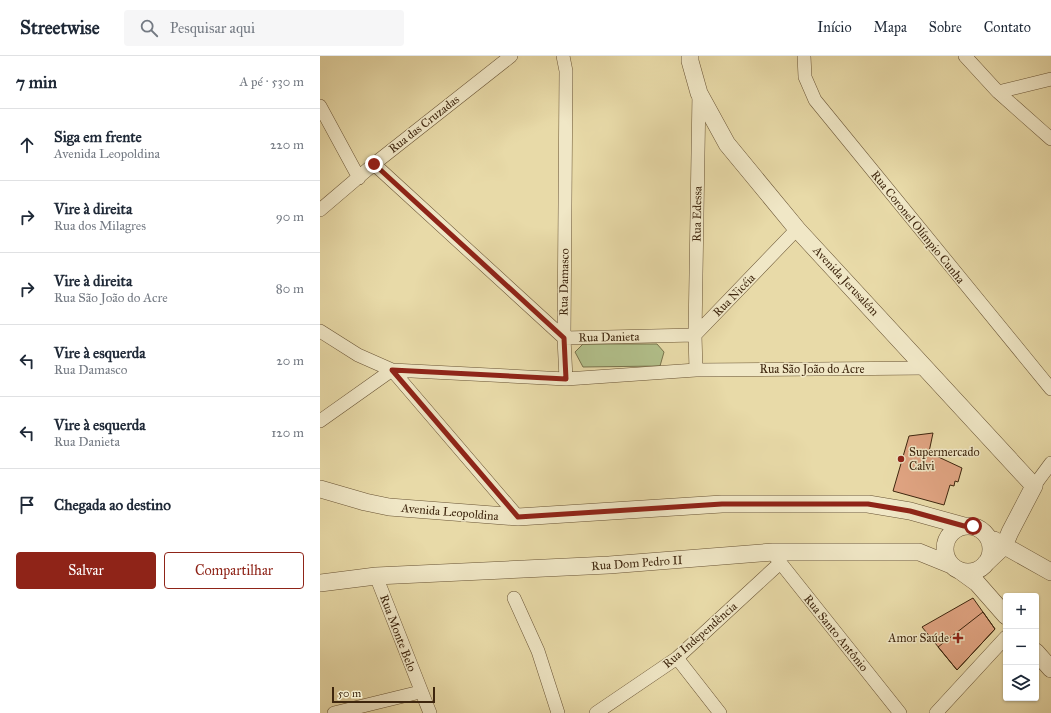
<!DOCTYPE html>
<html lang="pt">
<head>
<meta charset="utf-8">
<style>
  body { margin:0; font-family:"IM FELL Great Primer",serif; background:#f6f6f7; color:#1f2937 }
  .controls { position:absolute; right:12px; bottom:12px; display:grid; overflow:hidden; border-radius:4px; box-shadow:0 1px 3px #0004 }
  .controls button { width:36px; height:36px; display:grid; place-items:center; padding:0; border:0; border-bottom:1px solid #e0e1e3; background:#fff; color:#1f2937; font:20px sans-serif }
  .scale { position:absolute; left:12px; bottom:10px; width:103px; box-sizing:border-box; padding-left:4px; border:2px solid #3e260e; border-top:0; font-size:11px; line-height:14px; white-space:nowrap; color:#3e260e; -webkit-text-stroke:3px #f0e7c6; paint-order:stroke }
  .stop { position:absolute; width:12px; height:12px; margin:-9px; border:3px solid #8f2418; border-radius:50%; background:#fff }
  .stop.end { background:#8f2418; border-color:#fff; box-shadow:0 1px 4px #0008 }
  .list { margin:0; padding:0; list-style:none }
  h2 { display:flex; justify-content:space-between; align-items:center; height:52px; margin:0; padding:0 16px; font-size:17px }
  h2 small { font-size:13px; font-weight:400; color:#747a83 }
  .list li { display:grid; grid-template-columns:26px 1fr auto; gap:12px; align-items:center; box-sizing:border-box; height:72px; padding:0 16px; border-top:1px solid #e0e1e3 }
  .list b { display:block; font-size:15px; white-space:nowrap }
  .list p { margin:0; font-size:13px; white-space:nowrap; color:#747a83 }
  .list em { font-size:13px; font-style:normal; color:#747a83 }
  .actions { display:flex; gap:8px; padding:12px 16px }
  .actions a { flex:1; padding:9px 0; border:1px solid #8f2418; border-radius:4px; text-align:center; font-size:14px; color:#8f2418 }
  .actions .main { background:#8f2418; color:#fff }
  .icon { flex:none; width:22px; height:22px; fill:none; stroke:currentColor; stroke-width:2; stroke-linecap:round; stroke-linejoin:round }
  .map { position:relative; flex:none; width:731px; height:657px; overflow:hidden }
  header { display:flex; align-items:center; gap:24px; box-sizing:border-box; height:56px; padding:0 20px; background:#fff; border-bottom:1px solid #e0e1e3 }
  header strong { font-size:19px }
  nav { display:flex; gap:22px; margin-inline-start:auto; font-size:14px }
  .search { width:280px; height:36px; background:#f6f6f7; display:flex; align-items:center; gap:10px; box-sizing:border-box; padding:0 14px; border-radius:4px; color:#747a83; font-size:15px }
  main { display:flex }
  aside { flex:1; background:#fff }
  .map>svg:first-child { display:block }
  .green { fill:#b2c08b; stroke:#78734c }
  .building { fill:#dfa381; stroke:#3e260e }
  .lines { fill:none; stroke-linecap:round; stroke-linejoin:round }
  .minor-casing { stroke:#685334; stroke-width:14 }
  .tertiary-casing { stroke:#685334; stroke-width:18 }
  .minor { stroke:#f0e7c6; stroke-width:13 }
  .tertiary { stroke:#f0e7c6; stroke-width:17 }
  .route { stroke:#8f2418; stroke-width:5 }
  .poi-dot { fill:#8f2418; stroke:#f0e7c6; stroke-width:1.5 }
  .labels { text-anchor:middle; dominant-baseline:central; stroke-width:3; stroke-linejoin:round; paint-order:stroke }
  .street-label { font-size:12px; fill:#3e260e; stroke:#f0e7c6 }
  .poi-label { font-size:12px; fill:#3e260e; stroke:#f0e7c6; text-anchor:start }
</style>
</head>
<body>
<header>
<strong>Streetwise</strong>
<div class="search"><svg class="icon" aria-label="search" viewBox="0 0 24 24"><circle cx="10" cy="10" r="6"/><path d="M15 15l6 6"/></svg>Pesquisar aqui</div>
<nav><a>Início</a><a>Mapa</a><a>Sobre</a><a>Contato</a></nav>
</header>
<main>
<aside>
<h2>7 min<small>A pé · 530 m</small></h2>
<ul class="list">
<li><svg class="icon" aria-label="ahead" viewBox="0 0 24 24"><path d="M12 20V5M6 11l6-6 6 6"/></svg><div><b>Siga em frente</b><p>Avenida Leopoldina</p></div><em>220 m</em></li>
<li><svg class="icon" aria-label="right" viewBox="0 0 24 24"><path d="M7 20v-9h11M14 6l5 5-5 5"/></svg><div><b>Vire à direita</b><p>Rua dos Milagres</p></div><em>90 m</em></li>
<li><svg class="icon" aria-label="right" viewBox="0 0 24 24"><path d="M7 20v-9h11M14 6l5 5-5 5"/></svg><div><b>Vire à direita</b><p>Rua São João do Acre</p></div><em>80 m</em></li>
<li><svg class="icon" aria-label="left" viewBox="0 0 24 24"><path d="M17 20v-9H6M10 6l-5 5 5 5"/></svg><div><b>Vire à esquerda</b><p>Rua Damasco</p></div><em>20 m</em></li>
<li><svg class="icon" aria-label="left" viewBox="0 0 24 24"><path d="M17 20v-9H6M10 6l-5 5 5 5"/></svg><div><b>Vire à esquerda</b><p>Rua Danieta</p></div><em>120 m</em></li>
<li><svg class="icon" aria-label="arrive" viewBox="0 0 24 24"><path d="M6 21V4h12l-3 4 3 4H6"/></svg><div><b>Chegada ao destino</b></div></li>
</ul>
<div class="actions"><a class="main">Salvar</a><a>Compartilhar</a></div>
</aside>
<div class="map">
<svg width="731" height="657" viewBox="0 0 731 657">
  <rect width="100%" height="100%" fill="#e8daa8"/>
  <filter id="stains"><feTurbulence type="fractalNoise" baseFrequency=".005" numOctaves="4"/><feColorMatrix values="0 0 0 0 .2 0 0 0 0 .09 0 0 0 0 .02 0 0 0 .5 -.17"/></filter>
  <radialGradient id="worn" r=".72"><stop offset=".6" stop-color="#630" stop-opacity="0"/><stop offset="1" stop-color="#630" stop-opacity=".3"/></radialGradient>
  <!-- green -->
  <path class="green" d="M263 288H337L344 296 340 310 263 311 255 296Z"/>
  <!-- building -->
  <path class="building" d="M613 377 609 396 612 398 642 412 638 426 635 425 634 430 630 429 624 449 573 435 589 380Z
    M653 542 675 573 637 614 602 571Z
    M663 556 675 573 637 614 618 591Z"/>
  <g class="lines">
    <!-- minor casing -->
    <g class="minor-casing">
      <path id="minor" d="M243 0 246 15 244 282 246 323
        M484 0 485 21 495 44 731 333
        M645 0 678 36 731 83
        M678 36 731 23
        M0 50 39 122
        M54 108 244 282 375 279
        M0 154 54 108 191 0
        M0 275 38 299 72 314 198 461
        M375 279 477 173
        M376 314 375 279 379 37
        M0 365 72 314 246 323 376 314 607 312
        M714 430 731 407
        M455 500 580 657
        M56 520 110 657
        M194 542 218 595 238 657
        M357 602 400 657
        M14 657 100 636
        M276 657 357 602 460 507
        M616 657 686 581"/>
    </g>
    <!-- tertiary casing -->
    <g class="tertiary-casing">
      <path id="tertiary" d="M370 0V5L379 37 407 88 477 173 714 430 690 476 684 490 665 508
        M0 433 45 446 69 451 198 461 402 448H548L590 455 644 470
        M625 493a23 23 0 1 1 46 0a23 23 0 1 1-46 0Z
        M674 484 731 516
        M639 514 657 527 686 560
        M0 527 56 520 289 509 453 496H599L631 509
        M716 596 731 613"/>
    </g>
    <!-- minor -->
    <use href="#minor" class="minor"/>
    <!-- tertiary -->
    <use href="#tertiary" class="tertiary"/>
  </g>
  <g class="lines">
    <!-- route -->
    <path class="route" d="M54 108 244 282 246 323 72 314 198 461 402 448H548L590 455 644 470H653"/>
  </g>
  <!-- markers -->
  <g class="poi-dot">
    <circle cx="581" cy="403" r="4"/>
    <path d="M636 576h4v4h4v4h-4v4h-4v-4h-4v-4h4z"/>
  </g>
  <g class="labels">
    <!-- street labels -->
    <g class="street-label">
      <text transform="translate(104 68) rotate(-38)">Rua das Cruzadas</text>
      <text transform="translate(377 158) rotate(-89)">Rua Edessa</text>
      <text transform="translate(598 171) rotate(51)">Rua Coronel Olímpio Cunha</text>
      <text transform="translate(526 225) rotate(47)">Avenida Jerusalém</text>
      <text transform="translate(244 226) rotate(-89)">Rua Damasco</text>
      <text transform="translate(414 239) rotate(-46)">Rua Nicéia</text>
      <text transform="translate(289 281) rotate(-1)">Rua Danieta</text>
      <text x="492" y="313">Rua São João do Acre</text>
      <text transform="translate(130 456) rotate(5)">Avenida Leopoldina</text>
      <text transform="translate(317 507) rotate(-4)">Rua Dom Pedro II</text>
      <text transform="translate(78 577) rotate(69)">Rua Monte Belo</text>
      <text transform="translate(516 577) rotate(51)">Rua Santo Antônio</text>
      <text transform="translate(380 579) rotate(-41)">Rua Independência</text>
    </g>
    <!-- poi labels -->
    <g class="poi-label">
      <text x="589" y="396">Supermercado<tspan x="589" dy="14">Calvi</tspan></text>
      <text x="629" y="582" text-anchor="end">Amor Saúde</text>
    </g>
  </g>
  <rect width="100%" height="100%" filter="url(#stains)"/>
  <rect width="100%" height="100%" fill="url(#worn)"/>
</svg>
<div class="controls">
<button>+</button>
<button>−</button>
<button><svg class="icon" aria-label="layers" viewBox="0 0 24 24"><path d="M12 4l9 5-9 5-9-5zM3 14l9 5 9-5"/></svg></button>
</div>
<div class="scale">50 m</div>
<div class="stop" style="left:653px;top:470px"></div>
<div class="stop end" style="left:54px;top:108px"></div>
</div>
</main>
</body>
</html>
